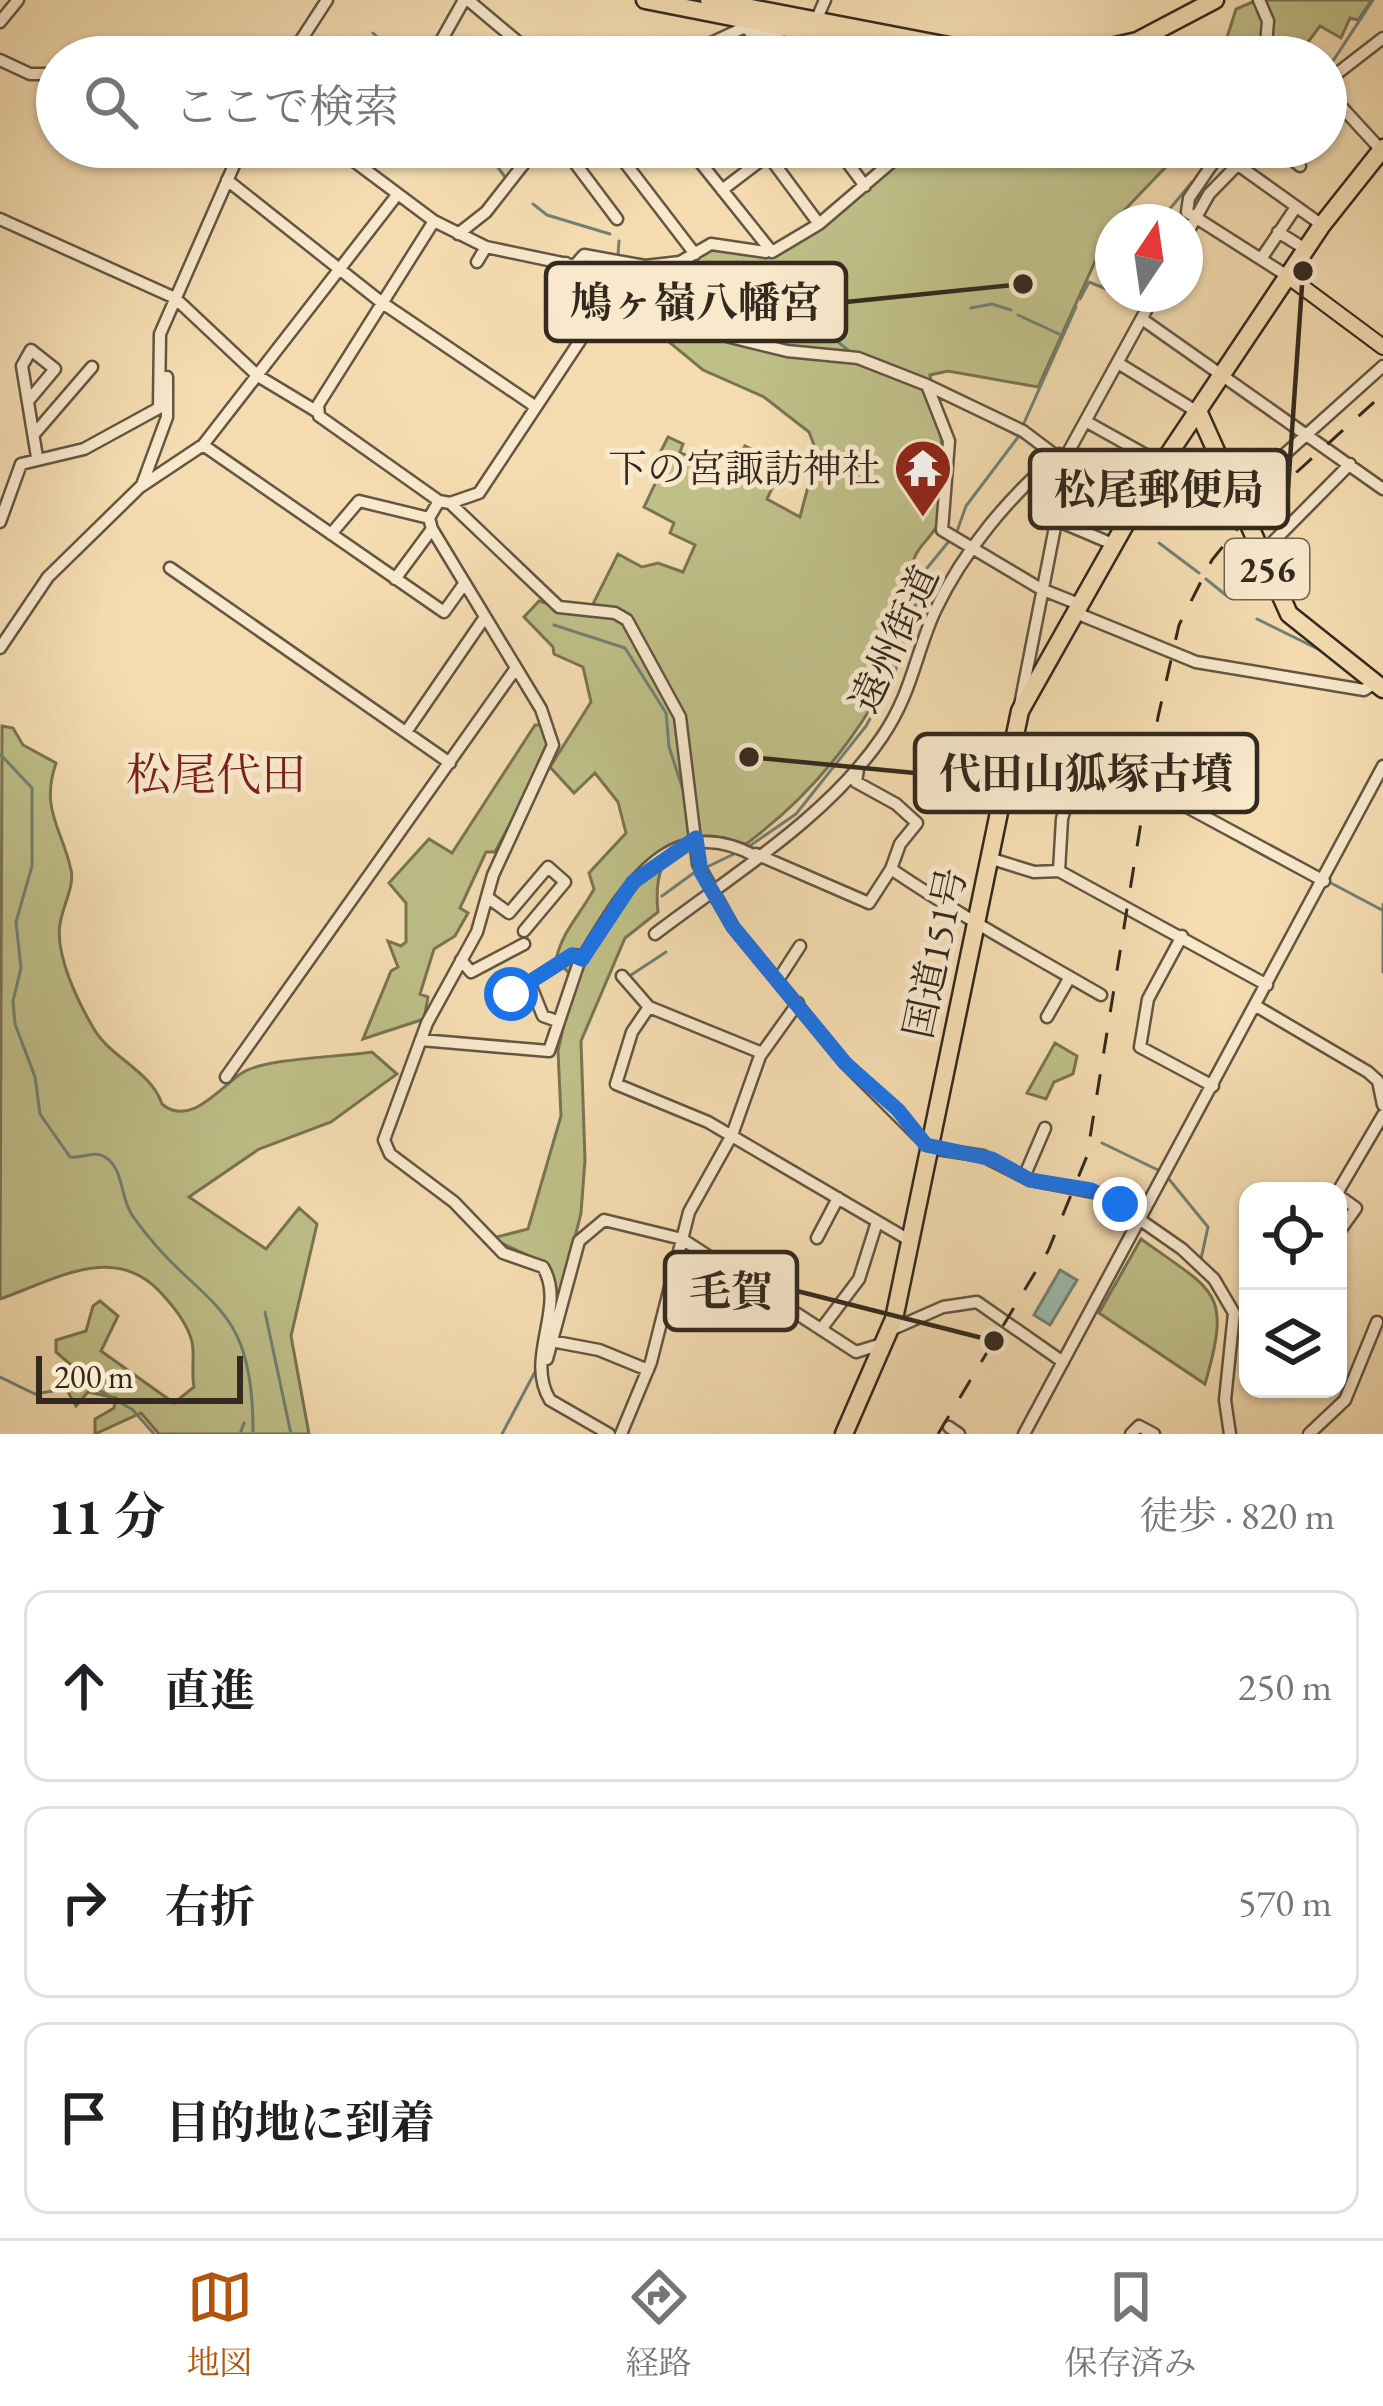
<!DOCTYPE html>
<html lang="ja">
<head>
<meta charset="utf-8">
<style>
  body { margin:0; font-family:"EB Garamond","Noto Serif JP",serif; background:#f2f2f2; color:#202124 }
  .controls { position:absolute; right:36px; bottom:36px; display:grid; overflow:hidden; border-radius:24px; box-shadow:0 3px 9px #0004 }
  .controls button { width:108px; height:108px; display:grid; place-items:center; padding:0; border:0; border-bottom:3px solid #e0e0e0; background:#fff; color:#202124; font:60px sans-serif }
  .compass { position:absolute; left:1095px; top:204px; width:108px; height:108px; border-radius:50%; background:#fff; box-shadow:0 3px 9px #0004; rotate:13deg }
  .scale { position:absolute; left:36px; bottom:30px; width:207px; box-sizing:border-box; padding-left:12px; border:6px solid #33291e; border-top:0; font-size:33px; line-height:42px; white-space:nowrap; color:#33291e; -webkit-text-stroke:9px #f8e8cc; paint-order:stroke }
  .stop { position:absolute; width:36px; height:36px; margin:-27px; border:9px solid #1a73e8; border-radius:50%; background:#fff }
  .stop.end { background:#1a73e8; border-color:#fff; box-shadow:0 3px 12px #0008 }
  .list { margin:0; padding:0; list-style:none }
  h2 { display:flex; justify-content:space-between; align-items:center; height:156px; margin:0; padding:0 48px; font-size:51px }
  h2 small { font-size:39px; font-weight:400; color:#757577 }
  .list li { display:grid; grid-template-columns:78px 1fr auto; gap:36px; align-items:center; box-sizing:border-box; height:192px; margin:0 24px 24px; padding:0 24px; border:3px solid #e0e0e0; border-radius:24px }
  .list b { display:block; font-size:45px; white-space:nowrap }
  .list em { font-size:39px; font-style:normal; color:#757577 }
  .icon { flex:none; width:66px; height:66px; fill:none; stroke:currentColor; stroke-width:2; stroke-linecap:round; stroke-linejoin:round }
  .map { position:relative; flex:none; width:1383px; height:1434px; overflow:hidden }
  .search { position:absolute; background:#fff; box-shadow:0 3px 9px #0004; left:36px; right:36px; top:36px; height:132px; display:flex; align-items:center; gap:30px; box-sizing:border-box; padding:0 42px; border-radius:66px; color:#757577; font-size:45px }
  .sheet { height:804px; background:#fff }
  nav { display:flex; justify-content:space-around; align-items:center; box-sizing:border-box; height:168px; border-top:3px solid #e0e0e0; background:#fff; font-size:33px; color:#757577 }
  nav a { display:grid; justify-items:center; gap:6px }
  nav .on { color:#b45309 }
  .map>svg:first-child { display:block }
  .green { fill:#bfbf88; stroke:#797453; stroke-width:3 }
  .water { fill:#9cbbaf; stroke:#728175; stroke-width:3 }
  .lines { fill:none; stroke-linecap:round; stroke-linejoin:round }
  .stream { stroke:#728175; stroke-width:3 }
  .minor-casing { stroke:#635642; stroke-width:15 }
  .major-casing { stroke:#33291e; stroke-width:18 }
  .highway-casing { stroke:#33291e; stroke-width:21 }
  .minor { stroke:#f8e8cc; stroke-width:10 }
  .major { stroke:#f4dcb0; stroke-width:14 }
  .highway { stroke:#f4dcb0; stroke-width:16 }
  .rail { stroke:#33291e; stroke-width:3; stroke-dasharray:21 21; stroke-linecap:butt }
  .route { stroke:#1a73e8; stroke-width:15 }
  .labels { text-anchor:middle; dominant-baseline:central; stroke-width:10; stroke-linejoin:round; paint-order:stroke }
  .shield { fill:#f8e8cc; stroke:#6e6252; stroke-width:3 }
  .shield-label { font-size:36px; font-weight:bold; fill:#33291e }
  .poi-label { font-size:39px; fill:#33291e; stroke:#f8e8cc; text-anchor:end }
  .street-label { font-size:39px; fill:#33291e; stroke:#f8e8cc }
  .quarter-label { font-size:45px; fill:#7a1f14; stroke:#f8e8cc }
  .leader { fill:none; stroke:#33291e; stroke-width:4.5 }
  .callout-dot { fill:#33291e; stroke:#f8e8cc; stroke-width:4.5 }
  .callout { fill:#f8e8cc; stroke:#33291e; stroke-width:4.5 }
  .callout-label { font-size:42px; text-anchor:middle; font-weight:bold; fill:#33291e }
</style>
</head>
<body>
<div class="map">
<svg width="1383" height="1434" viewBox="0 0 1383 1434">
  <rect width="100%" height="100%" fill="#f4dcb0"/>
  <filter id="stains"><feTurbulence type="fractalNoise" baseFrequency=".00167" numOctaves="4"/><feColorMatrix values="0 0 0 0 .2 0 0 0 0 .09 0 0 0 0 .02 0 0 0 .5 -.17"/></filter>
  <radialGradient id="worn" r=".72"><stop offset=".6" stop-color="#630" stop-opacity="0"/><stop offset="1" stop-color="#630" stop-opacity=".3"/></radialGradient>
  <!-- green -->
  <path class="green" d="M1257 0H1372L1358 20 1350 18 1341 38 1320 26 1297 57H1214L1225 44 1236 9Z
    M915 147H1185L1113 222 1038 387 948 371 930 375C938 420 952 476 939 521 935 535 918 545 914 559 908 578 919 583 913 608 890 701 822 788 746 844 687 831 651 845 658 912L625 938 581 1041 585 1160 581 1213 559 1302C553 1291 558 1275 546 1266 527 1251 506 1250 485 1231L497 1237 528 1229 561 1116 558 1051 574 978 556 960C562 931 580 915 594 889L589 873 626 833 618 802 595 773 574 793 550 767 591 702 583 667 554 654 553 647 524 617 539 601 587 616 618 554 642 567 658 563 683 572 695 545 670 533 674 523 644 507 664 465 656 461 668 437 683 444 680 452 724 476 745 446 783 465 767 499 800 517 817 453 809 432 764 397 703 370 601 286 617 259 661 264 711 244 772 252Z
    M535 725H544L549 750 495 852H486L460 908 468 913 455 936 434 949 420 994 428 997 424 1019 363 1039 391 971 398 967 388 941 401 946 406 942V903L389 883 429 839 452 853Z
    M2 726 13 728 23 745 56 763C40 810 62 828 71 870 75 885 62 908 60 924 55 955 78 1002 94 1029 111 1058 151 1071 162 1104 190 1128 220 1087 242 1073 265 1058 341 1057 372 1052L397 1074 331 1122 259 1149 189 1197 266 1249 299 1208 317 1224 291 1336 309 1434H159L141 1413 95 1434V1419L114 1408 116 1398 88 1392 76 1406 68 1392 84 1376 56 1352V1340L86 1331 93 1306 100 1301 118 1316 101 1351 174 1403 194 1387C191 1371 195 1356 192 1342 188 1325 174 1307 162 1294 115 1241 55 1280 0 1299Z
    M1055 1043 1077 1056 1073 1074 1054 1082 1046 1099 1027 1093Z
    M1141 1239C1216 1293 1232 1290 1205 1384L1099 1313Z"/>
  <!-- water -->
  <path class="water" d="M1060 1270 1077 1280 1050 1325 1034 1315Z"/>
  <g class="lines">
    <!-- stream -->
    <path class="stream" d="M373 33 398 57
      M1331 64 1373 0
      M483 147 505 177
      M533 204 547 215 610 234
      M1159 222 1192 182
      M618 255 619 241
      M614 266 637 285 682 292 704 316 732 330 782 339 833 338 848 350
      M1080 299 1089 282 1109 290 1113 283
      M971 308 992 304 1011 310
      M1018 315 1059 334
      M985 419 1026 440
      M1024 423 1076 307
      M956 534 966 506 1019 436
      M1159 543 1199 573
      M1206 579 1227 596
      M1257 619 1324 652
      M554 625 625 648 666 713 669 747 685 796
      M0 754 32 788V866L16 922 21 968 13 1001 15 1024 35 1077 40 1114 70 1157C82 1159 94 1150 105 1157 124 1169 120 1197 132 1215 199 1311 254 1293 253 1434
      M702 845 704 865
      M748 847 796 814 866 726 894 675 927 568 950 540
      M707 867 736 853
      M1331 883 1382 910
      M662 896 695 872
      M1383 904V972
      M628 977 666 952
      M867 1077 894 1102
      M1102 1143 1160 1171
      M935 1154 979 1161
      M1168 1178 1208 1227 1201 1259
      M265 1312 291 1434
      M0 1377 35 1394 82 1386
      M94 1387 133 1410 154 1434
      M1221 1406 1224 1432
      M240 1434 244 1423
      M502 1434 537 1368"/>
    <!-- minor casing -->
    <g class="minor-casing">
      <path id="minor" d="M468 0 536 57
        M1259 0 1268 21 1265 57
        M0 22 18 0
        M749 31 769 57
        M801 55 825 0
        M290 57 327 0
        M432 57 464 0
        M681 57 743 28 774 35 806 57
        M828 57 838 52 842 57
        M0 60 30 74H57
        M1326 82 1383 38
        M1326 90 1383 152
        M335 147 434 221 486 247 591 269 730 337 787 351 858 358 927 385 1023 431 1132 513
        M563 147 617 219
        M613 147 695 254
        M688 147 772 252 819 224 909 147
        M762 147 819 224
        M836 147 865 186
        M1224 147 1189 198 1187 212 1289 277
        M1277 147 1300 166
        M355 162 366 147
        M1238 165 1322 225
        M227 180 381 302 536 407
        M722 190 768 155
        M0 219 175 298 258 376 316 411
        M434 221 318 405 319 416 439 501 450 503 559 607 615 613 627 620 680 717 698 864 733 927 845 1063 930 1148 983 1156 1030 1180 1103 1194 1182 1249 1214 1279 1234 1313 1225 1400 1230 1434
        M1278 232 1307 250
        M458 234 486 212 537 147
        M1185 237 1209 194 1255 147
        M1261 259 1296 207
        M477 262 486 247
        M576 264 584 255 645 266 680 262 711 244 766 252
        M1142 319 1383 489
        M1118 363 1199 413
        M927 385 949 441 942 530 1041 589 1081 605
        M29 400 55 369 31 350 22 366 37 457
        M1087 422 1164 465
        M36 432 92 367
        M203 445 444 612 464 584
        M1065 458 1155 294
        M142 485 167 417V377
        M1237 497 1383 366
        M439 501 429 518 432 529 541 709 553 745 493 875 477 932 427 1023 384 1140 390 1154 454 1202 503 1253 543 1267C567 1307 524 1358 550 1400L609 1434
        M450 503 479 493 595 318 593 304 562 274 566 263
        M1056 520 1115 545
        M0 522 21 464 84 449 159 408 160 334 242 147
        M331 534 359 501 429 518
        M1261 554 1350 464
        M170 568 450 763
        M395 579 432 529
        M1076 613 1196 662 1364 690 1375 683
        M0 648 48 577 140 487 203 445 397 195
        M1020 705 1068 461
        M406 732 485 617
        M858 769 856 782 896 804 917 823 900 844 891 869C959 915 1030 954 1101 995
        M1187 807 1324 881
        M756 854 869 903 891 869
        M989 858 1034 872 1059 871 1062 819 1072 784 1060 772 1009 758
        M1059 871 1267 985
        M487 897 509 913 548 867 565 882 524 931
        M655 934C732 875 827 818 882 737 912 693 915 655 935 611 963 551 1010 496 1059 454
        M1182 936 1148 999 1140 1047 1213 1086
        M582 959C622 894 667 808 755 856
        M461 960 471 972 524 944
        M622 976 649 1007
        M778 980 800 946
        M530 984 543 1016 557 1021
        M1256 1006 1368 1072 1378 1081 1383 1105
        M1047 1017 1070 977
        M421 1040 549 1051 581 956 572 955 511 994
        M762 1053 649 1007 632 1032 616 1084 708 1122 909 1240
        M226 1077 516 668
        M1024 1177 1045 1128
        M1338 1233 1356 1208 1338 1195 1340 1188 1383 1115
        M817 1238 838 1198
        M822 1328 859 1279 877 1222
        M893 1329 943 1307 977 1302 1063 1362
        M551 1341 599 1350 648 1370
        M547 1359 579 1241 604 1220 682 1239 856 1352 882 1344
        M949 1427 959 1434
        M621 1434 651 1362 689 1212 732 1135 760 1056 798 1003
        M1024 1434 1383 766
        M1131 1434 1139 1426 1154 1434
        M1309 1434 1345 1400 1377 1322"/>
    </g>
    <!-- major casing -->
    <g class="major-casing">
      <path id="major" d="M1289 277 1383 347"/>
    </g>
    <!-- highway casing -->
    <g class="highway-casing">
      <path id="highway" d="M645 0 935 57
        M709 0 1006 57
        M1067 57 1137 41 1215 0
        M1199 413 1289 614 1383 689
        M844 1434 894 1319 1020 711 1144 491 1322 225 1383 148"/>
    </g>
    <!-- minor -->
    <use href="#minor" class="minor"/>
    <!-- major -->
    <use href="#major" class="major"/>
    <!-- highway -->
    <use href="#highway" class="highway"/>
    <!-- rail -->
    <path class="rail" d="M938 1434 1048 1251 1087 1156 1158 717 1179 625 1212 560 1246 518 1383 394"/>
  </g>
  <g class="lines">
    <!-- route -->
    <path class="route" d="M511 994 572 955 582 959 633 882 696 838 701 872 733 927 845 1063 898 1110 926 1145 992 1159 1030 1180 1091 1190 1120 1204"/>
  </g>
  <!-- icons -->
  <defs>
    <g id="temple-pin" transform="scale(3)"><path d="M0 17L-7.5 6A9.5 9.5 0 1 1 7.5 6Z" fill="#8f2418" stroke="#f8e8cc"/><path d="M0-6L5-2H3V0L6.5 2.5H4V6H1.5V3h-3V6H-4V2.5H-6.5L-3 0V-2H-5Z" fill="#fff"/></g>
  </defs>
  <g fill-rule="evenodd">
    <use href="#temple-pin" x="923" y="468"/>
  </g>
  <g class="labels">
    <!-- shield labels -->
    <rect class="shield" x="1225" y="539" width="84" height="60" rx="9"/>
    <g class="shield-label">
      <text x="1267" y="569">256</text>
    </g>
    <!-- poi labels -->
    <g class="poi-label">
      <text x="881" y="468">下の宮諏訪神社</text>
    </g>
    <!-- street labels -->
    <g class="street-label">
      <text transform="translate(894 639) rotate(-65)">遠州街道</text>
      <text transform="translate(935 953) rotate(-78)">国道151号</text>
    </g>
    <!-- quarter labels -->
    <g class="quarter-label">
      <text x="216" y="774">松尾代田</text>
    </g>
  </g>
  <!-- callouts -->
  <path class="leader" d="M1023 284L846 302M1303 271L1288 489M749 757L915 773M994 1341L797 1291"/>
  <g class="callout-dot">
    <circle cx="1023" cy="284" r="12"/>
    <circle cx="1303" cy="271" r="12"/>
    <circle cx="749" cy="757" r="12"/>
    <circle cx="994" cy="1341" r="12"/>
  </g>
  <g class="callout">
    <rect x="546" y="263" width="300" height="78" rx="12"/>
    <rect x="1030" y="450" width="258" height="78" rx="12"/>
    <rect x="915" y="734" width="342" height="78" rx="12"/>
    <rect x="665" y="1252" width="132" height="78" rx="12"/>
  </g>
  <g class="callout-label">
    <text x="696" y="317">鳩ヶ嶺八幡宮</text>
    <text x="1159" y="504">松尾郵便局</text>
    <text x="1086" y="788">代田山狐塚古墳</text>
    <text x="731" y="1306">毛賀</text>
  </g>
  <rect width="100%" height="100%" filter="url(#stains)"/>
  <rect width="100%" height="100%" fill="url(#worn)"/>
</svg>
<div class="controls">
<button><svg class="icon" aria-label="locate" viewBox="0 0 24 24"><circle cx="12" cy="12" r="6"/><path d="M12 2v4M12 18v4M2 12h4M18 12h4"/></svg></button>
<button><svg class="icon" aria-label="layers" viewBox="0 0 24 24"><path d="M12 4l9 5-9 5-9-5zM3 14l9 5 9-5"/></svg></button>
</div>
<svg class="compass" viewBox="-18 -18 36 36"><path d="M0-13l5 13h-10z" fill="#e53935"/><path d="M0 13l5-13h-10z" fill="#757577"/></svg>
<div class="scale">200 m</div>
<div class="stop" style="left:511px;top:994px"></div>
<div class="stop end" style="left:1120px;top:1204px"></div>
<div class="search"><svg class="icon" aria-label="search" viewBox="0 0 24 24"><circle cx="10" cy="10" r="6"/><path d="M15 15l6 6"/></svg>ここで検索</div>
</div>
<section class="sheet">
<h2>11 分<small>徒歩 · 820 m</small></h2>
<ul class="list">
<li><svg class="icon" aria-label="ahead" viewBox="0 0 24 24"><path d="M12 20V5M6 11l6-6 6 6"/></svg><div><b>直進</b></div><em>250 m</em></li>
<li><svg class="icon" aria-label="right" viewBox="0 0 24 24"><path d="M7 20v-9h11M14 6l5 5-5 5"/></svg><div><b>右折</b></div><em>570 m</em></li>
<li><svg class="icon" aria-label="arrive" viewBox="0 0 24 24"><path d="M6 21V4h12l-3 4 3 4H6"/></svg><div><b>目的地に到着</b></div></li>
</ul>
</section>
<nav>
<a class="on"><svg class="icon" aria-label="map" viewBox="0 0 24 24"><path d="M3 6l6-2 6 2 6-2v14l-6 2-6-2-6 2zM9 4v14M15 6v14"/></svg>地図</a>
<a><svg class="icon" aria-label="directions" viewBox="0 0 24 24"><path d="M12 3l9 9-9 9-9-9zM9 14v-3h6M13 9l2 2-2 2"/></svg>経路</a>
<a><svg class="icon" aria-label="saved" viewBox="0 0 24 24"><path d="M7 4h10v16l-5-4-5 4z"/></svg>保存済み</a>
</nav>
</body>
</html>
